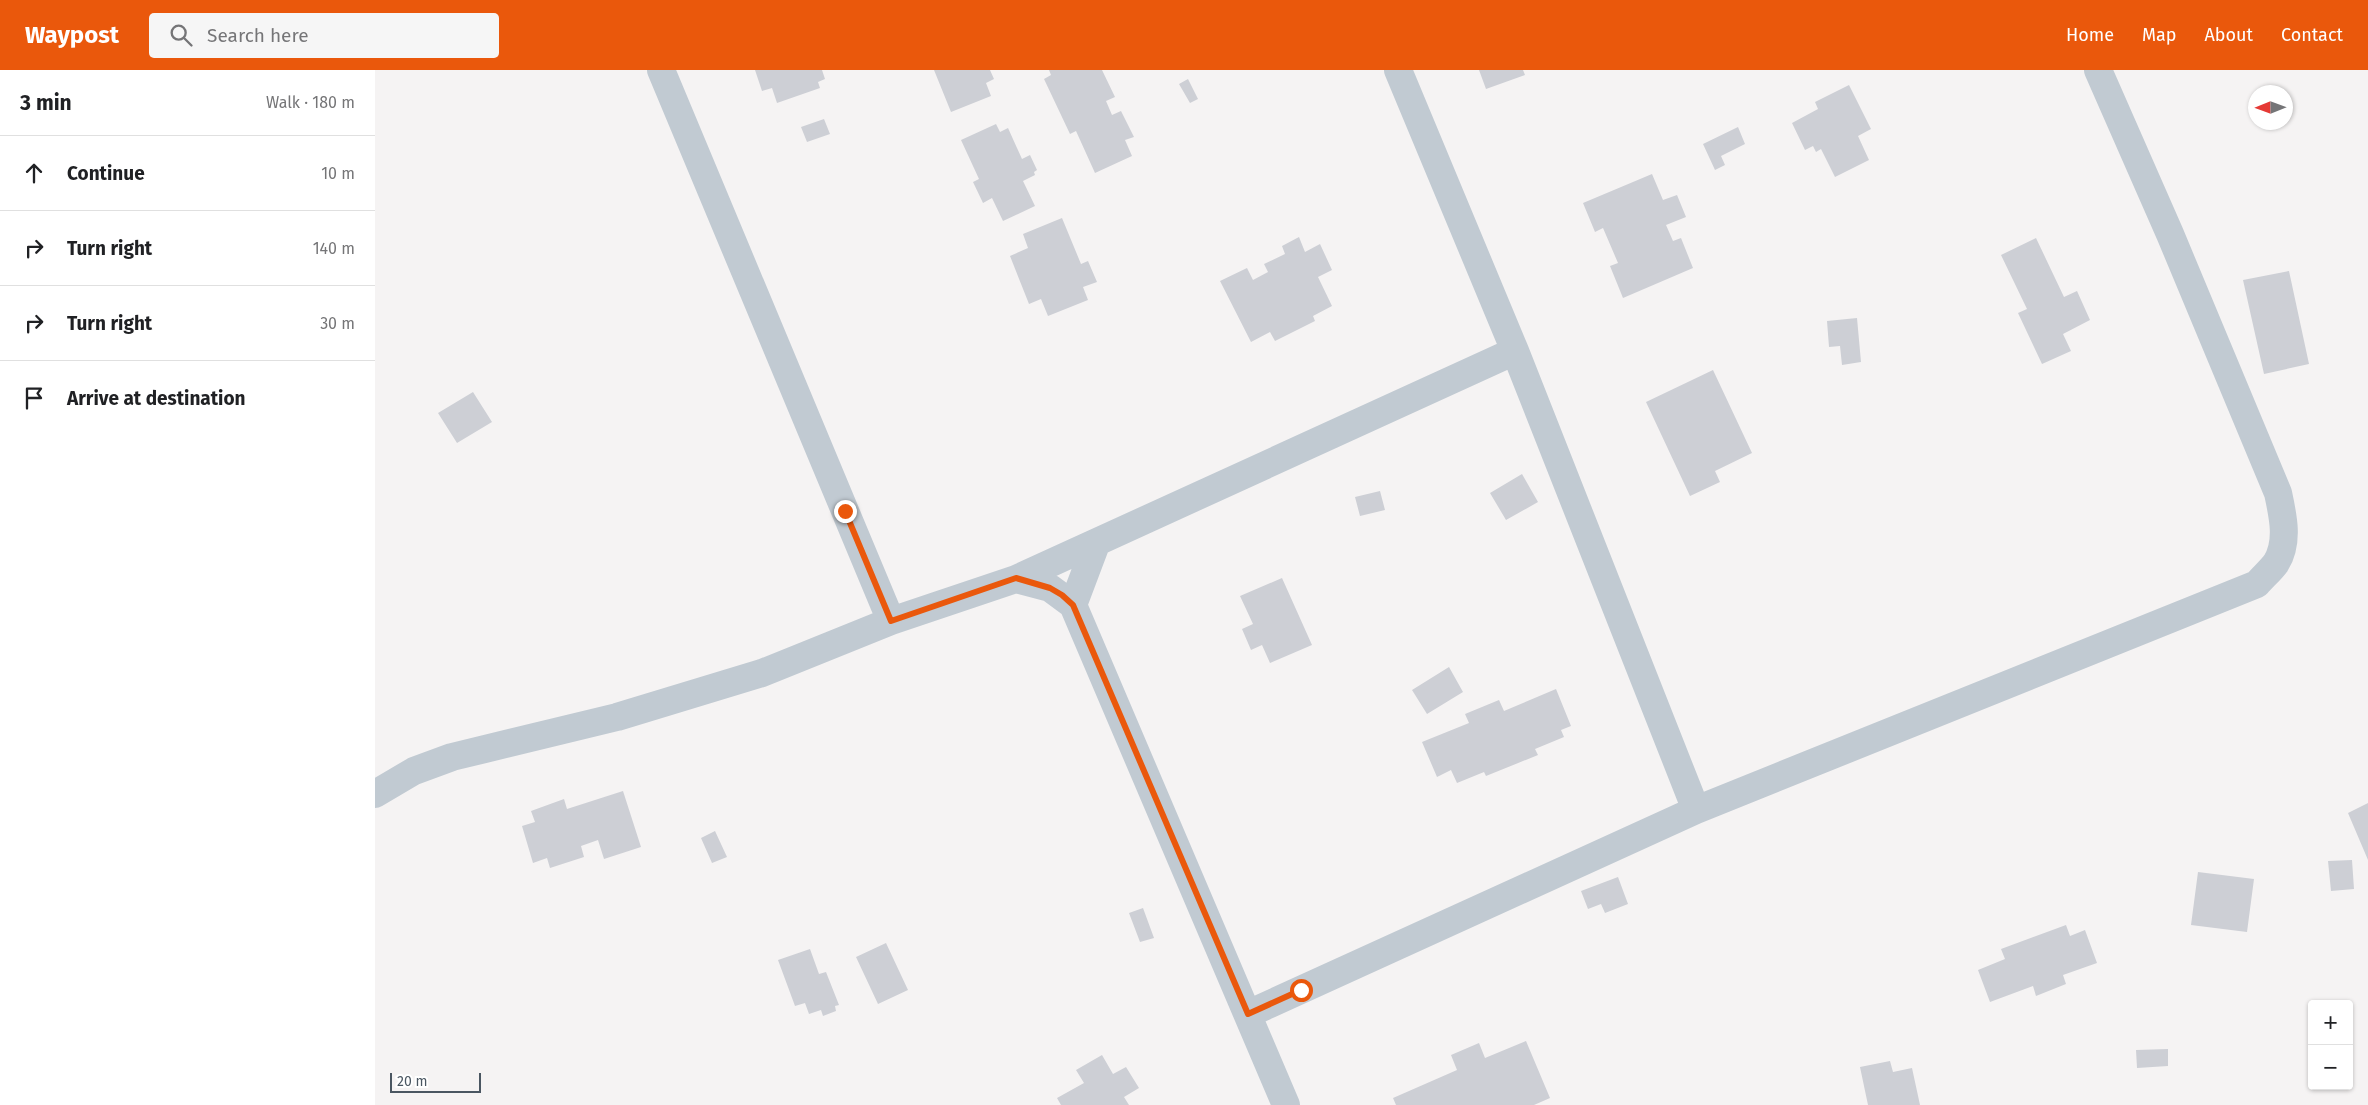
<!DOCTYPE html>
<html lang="en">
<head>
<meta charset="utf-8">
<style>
  body { margin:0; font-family:"Fira Sans",sans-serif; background:#f6f6f6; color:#202124 }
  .controls { position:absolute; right:15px; bottom:15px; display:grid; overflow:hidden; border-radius:5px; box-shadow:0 1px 4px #0004 }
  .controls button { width:45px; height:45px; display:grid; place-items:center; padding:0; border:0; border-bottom:1px solid #e0e0e0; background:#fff; color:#202124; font:25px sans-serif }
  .compass { position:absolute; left:1873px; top:15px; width:45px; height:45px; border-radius:50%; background:#fff; box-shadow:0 1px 4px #0004; rotate:269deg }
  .scale { position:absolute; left:15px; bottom:12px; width:91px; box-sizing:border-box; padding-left:5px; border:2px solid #4a5661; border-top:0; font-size:14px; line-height:18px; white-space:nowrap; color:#4a5661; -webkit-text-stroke:4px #fff; paint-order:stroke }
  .stop { position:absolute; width:15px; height:15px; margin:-11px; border:4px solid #ea580c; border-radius:50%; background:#fff }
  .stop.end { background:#ea580c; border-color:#fff; box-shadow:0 1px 5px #0008 }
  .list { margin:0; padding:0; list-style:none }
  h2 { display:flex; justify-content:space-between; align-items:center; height:65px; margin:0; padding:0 20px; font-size:21px }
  h2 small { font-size:16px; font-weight:400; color:#757577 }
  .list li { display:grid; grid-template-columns:32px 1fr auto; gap:15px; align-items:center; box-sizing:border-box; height:75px; padding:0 20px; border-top:1px solid #e0e0e0 }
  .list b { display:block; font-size:19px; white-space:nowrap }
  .list em { font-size:16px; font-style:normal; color:#757577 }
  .icon { flex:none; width:28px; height:28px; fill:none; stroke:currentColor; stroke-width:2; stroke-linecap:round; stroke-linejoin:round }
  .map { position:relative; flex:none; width:1993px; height:1035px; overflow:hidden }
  header { display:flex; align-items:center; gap:30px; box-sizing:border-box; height:70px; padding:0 25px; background:#ea580c; color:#fff }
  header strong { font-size:24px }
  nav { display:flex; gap:28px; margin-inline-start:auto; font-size:18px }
  .search { width:350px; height:45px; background:#f6f6f6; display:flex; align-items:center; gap:12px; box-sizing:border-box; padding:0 18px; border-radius:5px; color:#757577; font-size:19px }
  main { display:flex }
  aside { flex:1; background:#fff }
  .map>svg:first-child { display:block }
  .building { fill:#cdcfd5 }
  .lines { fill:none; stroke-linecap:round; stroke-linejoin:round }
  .minor { stroke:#c1cad2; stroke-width:28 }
  .route { stroke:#ea580c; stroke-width:6 }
</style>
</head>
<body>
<header>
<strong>Waypost</strong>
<div class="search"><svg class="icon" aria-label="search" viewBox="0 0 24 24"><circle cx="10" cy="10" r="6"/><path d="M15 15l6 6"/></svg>Search here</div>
<nav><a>Home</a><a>Map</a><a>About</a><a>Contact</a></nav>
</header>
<main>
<aside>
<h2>3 min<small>Walk · 180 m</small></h2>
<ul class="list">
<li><svg class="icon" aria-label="ahead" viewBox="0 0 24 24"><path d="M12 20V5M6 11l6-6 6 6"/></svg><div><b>Continue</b></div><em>10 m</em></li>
<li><svg class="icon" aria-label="right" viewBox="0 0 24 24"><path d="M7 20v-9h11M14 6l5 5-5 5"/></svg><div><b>Turn right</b></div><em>140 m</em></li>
<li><svg class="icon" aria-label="right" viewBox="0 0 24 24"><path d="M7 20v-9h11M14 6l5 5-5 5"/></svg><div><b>Turn right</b></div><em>30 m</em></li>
<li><svg class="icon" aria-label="arrive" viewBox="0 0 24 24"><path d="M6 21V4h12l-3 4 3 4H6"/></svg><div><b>Arrive at destination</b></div></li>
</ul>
</aside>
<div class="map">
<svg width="1993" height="1035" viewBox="0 0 1993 1035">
  <rect width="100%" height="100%" fill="#f5f3f3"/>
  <!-- building -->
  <path class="building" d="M380 0H447L450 9 443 12 445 18 402 33 397 18 387 21Z
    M559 0H615L619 9 611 13 616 26 576 42Z
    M674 0H727L740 27 731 31 737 45 746 41 759 67 750 70 757 86 720 103 701 61 695 64 669 9 676 5Z
    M1104 0H1148L1150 5 1111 19Z
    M813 9 823 29 815 33 804 14Z
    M1474 15 1496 59 1483 66 1494 90 1460 107 1446 79 1441 82 1438 76 1430 80 1417 53 1443 39 1440 32Z
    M449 49 455 64 432 72 426 57Z
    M621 54 625 62 633 58 647 89 655 85 662 100 659 102 660 105 648 111 660 136 628 151 617 128 608 133 598 112 604 109 586 70Z
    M1363 57 1370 74 1346 86 1350 95 1340 100 1328 74Z
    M1277 104 1288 130 1302 125 1311 147 1291 155 1298 171 1306 168 1318 198 1248 228 1235 196 1243 193 1228 158 1220 162 1208 133Z
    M687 148 706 194 713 191 722 212 708 217 713 230 673 246 666 229 654 234 635 186 653 178 648 164Z
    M924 167 930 182 945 174 957 200 943 207 957 236 938 246 940 251 900 271 895 262 876 272 845 211 872 198 878 210 893 202 889 194 910 184 907 176Z
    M1661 168 1689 227 1702 221 1715 250 1688 264 1696 281 1667 294 1643 243 1652 239 1626 185Z
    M1914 201 1934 294 1889 304 1868 210Z
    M1482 248 1486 292 1467 295 1465 276 1454 277 1452 251Z
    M1338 300 1377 383 1340 401 1345 412 1315 426 1271 332Z
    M98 322 117 352 82 373 63 343Z
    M1147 404 1163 432 1131 450 1115 423Z
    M1005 421 1010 440 985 446 980 427Z
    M907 508 937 575 895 593 887 575 876 580 867 559 878 554 865 526Z
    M1074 597 1088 622 1052 644 1037 620Z
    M1181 619 1196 656 1186 660 1189 667 1160 679 1163 685 1111 706 1109 702 1082 713 1076 700 1062 707 1047 672 1094 653 1090 644 1124 630 1129 641Z
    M248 721 266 777 229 789 223 770 206 776 209 787 175 798 172 788 158 793 147 756 160 752 156 741 189 729 192 739Z
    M1993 733V790L1973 743Z
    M340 761 352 787 337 793 326 768Z
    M1977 790 1979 819 1956 821 1953 791Z
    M1823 802 1879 809 1872 862 1816 855Z
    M1243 807 1253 834 1230 843 1226 834 1213 839 1206 821Z
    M768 838 779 868 765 872 754 843Z
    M1691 855 1695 866 1710 860 1722 893 1688 905 1691 914 1661 926 1658 916 1615 932 1603 900 1630 889 1626 879Z
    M511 873 533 920 503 934 481 887Z
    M435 879 444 904 451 902 464 935 460 936 461 941 448 946 446 940 434 944 430 933 420 936 403 890Z
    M1151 971 1175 1028 1159 1035H1021L1018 1028 1082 1000 1076 985 1104 973 1110 988Z
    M1793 979V996L1762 998 1761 980Z
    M727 985 738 1004 751 997 764 1018 749 1027 754 1035H686L682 1028 709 1013 701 1000Z
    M1515 991 1518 1002 1537 998 1545 1035H1493L1485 997Z"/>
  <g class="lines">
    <!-- minor -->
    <path class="minor" d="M286 0 516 551
      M1023 0 1140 281 1321 740
      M641 509 675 518 698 535 911 1035
      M698 535 721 474
      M0 724 39 701 77 687 242 647 387 603 516 551 641 509 1140 281
      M873 944 1321 740 1882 514C1888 507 1896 500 1901 493 1914 472 1908 446 1903 423L1795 164 1723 0"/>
  </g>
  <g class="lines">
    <!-- route -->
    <path class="route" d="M470 441 516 551 641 508 675 518 687 525 698 535 873 944 926 920"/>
  </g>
</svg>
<div class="controls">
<button>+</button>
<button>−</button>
</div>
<svg class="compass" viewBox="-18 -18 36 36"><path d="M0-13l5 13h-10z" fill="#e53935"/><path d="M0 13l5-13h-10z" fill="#757577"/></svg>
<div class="scale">20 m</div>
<div class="stop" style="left:926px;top:920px"></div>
<div class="stop end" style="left:470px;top:441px"></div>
</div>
</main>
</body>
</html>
